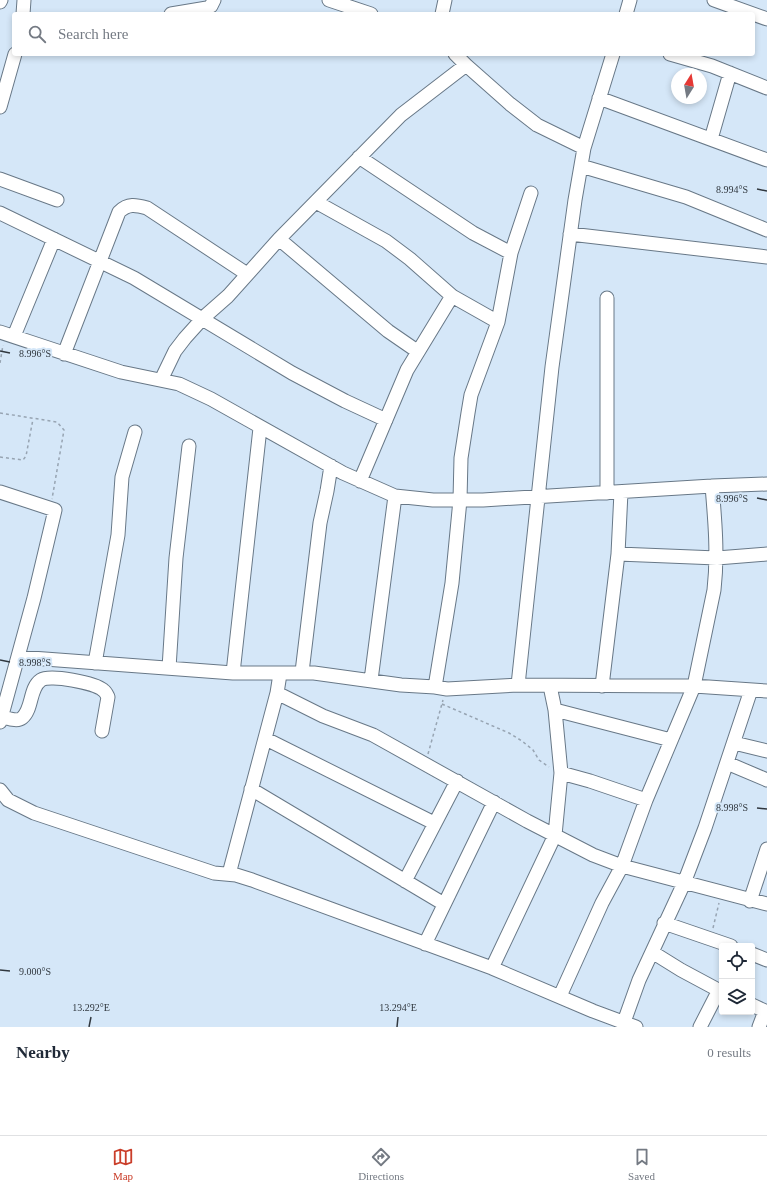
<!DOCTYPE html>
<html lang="en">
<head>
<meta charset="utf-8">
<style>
  body { margin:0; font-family:"Times New Roman",serif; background:#f6f6f7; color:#1f2937 }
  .controls { position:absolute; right:12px; bottom:12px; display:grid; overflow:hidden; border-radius:4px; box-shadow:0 2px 6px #0003 }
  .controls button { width:36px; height:36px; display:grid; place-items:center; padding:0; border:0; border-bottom:1px solid #e0e1e3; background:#fff; color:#1f2937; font:20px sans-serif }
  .compass { position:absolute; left:671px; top:68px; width:36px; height:36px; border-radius:50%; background:#fff; box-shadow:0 2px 6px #0003; rotate:11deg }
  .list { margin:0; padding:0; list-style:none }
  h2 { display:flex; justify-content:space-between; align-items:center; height:52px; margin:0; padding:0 16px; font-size:17px }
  h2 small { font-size:13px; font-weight:400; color:#747a83 }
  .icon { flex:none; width:22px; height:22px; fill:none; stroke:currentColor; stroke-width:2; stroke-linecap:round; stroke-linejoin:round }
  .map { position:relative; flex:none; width:767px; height:1027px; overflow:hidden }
  .search { position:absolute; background:#fff; box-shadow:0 2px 6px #0003; left:12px; right:12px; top:12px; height:44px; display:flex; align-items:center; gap:10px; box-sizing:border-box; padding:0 14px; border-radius:4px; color:#747a83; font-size:15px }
  .sheet { height:108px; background:#fff }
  nav { display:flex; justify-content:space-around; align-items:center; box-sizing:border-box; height:56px; border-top:1px solid #e0e1e3; background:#fff; font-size:11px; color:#747a83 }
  nav a { display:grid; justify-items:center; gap:2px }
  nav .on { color:#ca3e2a }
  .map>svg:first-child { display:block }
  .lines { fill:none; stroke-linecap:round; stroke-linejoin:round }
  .minor-casing { stroke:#687887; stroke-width:15 }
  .path { stroke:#97a4b2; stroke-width:1.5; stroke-dasharray:3 3; stroke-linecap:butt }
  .minor { stroke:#fff; stroke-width:13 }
  .ticks { fill:none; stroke:#31383f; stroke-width:1.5 }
  .ticks-label { font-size:10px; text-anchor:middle; fill:#31383f; stroke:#d5e7f8; stroke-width:4; stroke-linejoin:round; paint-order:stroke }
</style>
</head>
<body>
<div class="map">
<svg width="767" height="1027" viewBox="0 0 767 1027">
  <rect width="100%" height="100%" fill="#d5e7f8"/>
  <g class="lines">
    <!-- minor casing -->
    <g class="minor-casing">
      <path id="minor" d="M329 0 371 14
        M714 0 767 19
        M0 2 1 0
        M23 14 24 0
        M171 14 207 8 211 6 214 0
        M442 14 445 0
        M626 14 630 0
        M455 54 466 65
        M670 54 712 66 767 88
        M599 98 767 160
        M0 107 15 54
        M711 139 730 73
        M359 157 473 233 511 253
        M581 166 686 197 767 230
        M0 179 57 200
        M316 202 386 241 410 259 452 296 407 370 360 481
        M0 213 134 278 292 373 345 401 386 420
        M570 234 767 257
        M279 239 388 331 417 351
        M452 296 498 322
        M607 298V493
        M0 332 121 372 179 384 211 399 343 473 395 496 433 500H483L712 486 767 484
        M14 336 54 239
        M64 354 119 212C128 203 136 205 147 208L247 274
        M161 380 175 351 185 338 203 318 228 296 279 239 401 115 466 65 510 104 537 125 584 148
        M0 492 55 510 34 598 0 722
        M621 492 618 554 717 558 767 554
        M18 657 233 673H314L401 685 435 687 447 689 518 685 694 686 767 691
        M95 663 118 535 122 477 135 432
        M169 668 176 558 189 446
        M302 672 320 523 327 491 331 466
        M233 673 260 428
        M280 674 277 693 323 716 373 735 527 821 593 855 622 866 767 904
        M371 680 395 496
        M518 685 552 367 575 200 584 148 613 54
        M602 686 618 554
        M435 687 452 583 460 500 461 458 468 413 471 395 498 322 511 253 531 193
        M555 710 671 740
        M1 716C7 718 17 722 22 718 33 709 29 688 41 680 50 674 95 683 103 690 106 692 107 695 108 697L102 731
        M266 739 434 823
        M734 743 767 751
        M727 763 767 780
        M561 773 590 781 646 800
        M251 789 444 904
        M0 790 8 800 34 813 214 873 236 875 252 880 492 968 593 1011 636 1027
        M229 874 277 693
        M405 881 457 781
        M750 901 767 849
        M664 923 731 946
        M425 944 494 802
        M652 952 681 970 722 992
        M752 954 767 960
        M492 968 555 835 561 773 555 710 550 686
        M560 996 602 903 622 866 646 800 694 686 714 590C718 555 715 521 712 486
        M752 1005 767 1012
        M624 1022 639 980 684 883 705 828 751 690
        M700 1027 719 990
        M759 1027 765 1011"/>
    </g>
    <!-- path -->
    <path class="path" d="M0 363 3 345
      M0 413 57 422 64 430 52 499
      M0 457 23 460 26 456 33 419
      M442 704 509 733 522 741 533 750 539 760 549 767
      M428 754 443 700
      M713 928 719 903"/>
    <!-- minor -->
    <use href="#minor" class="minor"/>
  </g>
  <!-- ticks -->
  <path class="ticks" d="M757 189 767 191M0 351 10 353M757 498 767 500M0 660 10 662M757 808 767 809M0 970 10 971M89 1027 91 1017M397 1027 398 1017"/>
  <g class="ticks-label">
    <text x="732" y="193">8.994°S</text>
    <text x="35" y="357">8.996°S</text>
    <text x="732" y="502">8.996°S</text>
    <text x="35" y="666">8.998°S</text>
    <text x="732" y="811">8.998°S</text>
    <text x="35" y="975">9.000°S</text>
    <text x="91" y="1011">13.292°E</text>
    <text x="398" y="1011">13.294°E</text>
  </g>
</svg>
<div class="controls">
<button><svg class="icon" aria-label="locate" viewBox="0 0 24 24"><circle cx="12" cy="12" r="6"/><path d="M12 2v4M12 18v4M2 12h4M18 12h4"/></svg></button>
<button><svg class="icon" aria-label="layers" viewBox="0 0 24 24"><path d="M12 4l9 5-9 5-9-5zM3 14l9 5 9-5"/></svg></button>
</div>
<svg class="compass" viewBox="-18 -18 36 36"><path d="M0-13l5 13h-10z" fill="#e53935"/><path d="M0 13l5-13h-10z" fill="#747a83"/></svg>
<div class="search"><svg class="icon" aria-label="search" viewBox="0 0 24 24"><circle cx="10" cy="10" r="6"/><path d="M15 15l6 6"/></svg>Search here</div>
</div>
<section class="sheet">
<h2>Nearby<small>0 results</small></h2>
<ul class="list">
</ul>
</section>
<nav>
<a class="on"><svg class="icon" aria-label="map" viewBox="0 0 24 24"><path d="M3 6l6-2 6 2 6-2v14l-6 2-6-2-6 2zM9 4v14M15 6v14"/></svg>Map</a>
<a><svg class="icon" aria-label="directions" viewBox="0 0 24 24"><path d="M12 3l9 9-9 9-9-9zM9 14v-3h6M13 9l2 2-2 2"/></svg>Directions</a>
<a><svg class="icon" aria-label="saved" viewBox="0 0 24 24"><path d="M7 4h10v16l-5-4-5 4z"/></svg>Saved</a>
</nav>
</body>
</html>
